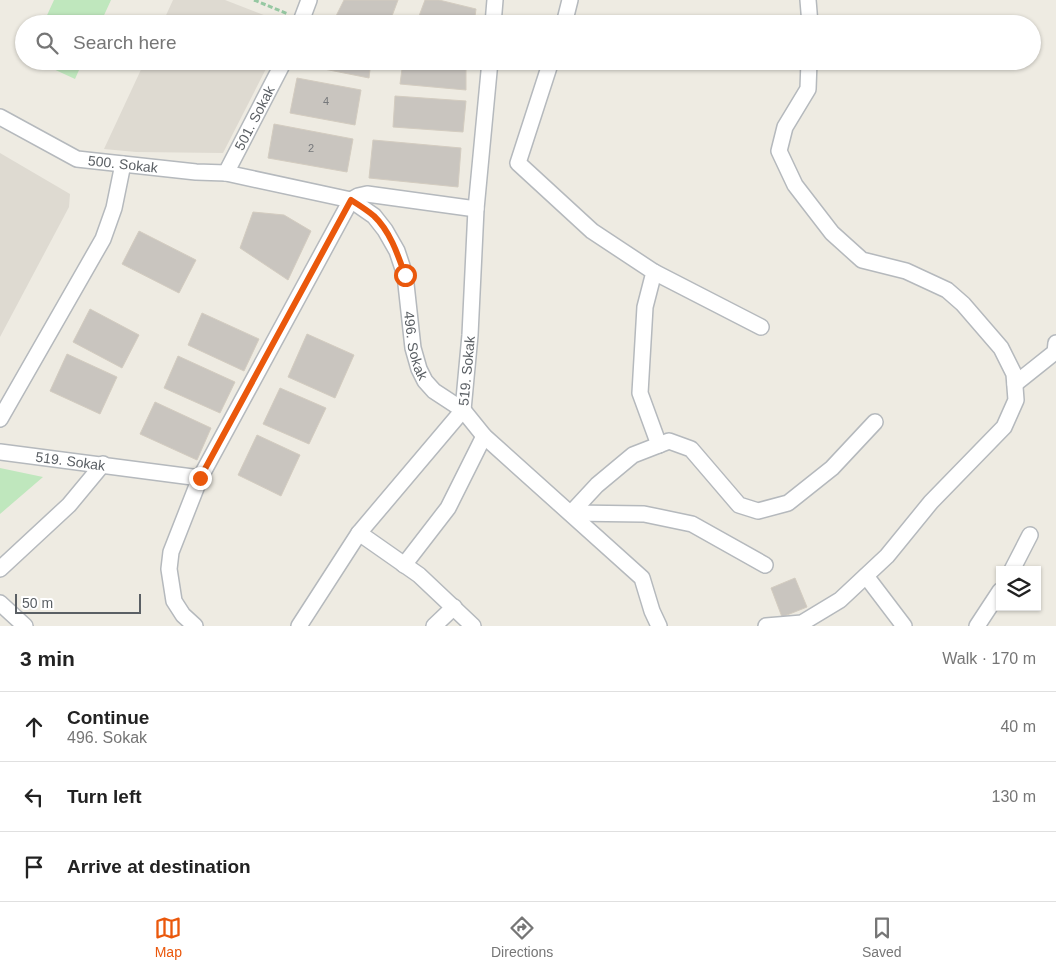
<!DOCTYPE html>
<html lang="en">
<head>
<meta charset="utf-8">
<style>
  body { margin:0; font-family:Arial,sans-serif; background:#f6f6f6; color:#222 }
  .controls { position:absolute; right:15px; bottom:15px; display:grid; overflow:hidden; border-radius:0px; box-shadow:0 1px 4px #0004 }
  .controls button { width:45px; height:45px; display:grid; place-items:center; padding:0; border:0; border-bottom:1px solid #e0e0e0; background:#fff; color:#222; font:25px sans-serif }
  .scale { position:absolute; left:15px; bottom:12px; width:126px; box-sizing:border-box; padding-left:5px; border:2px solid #5a5f64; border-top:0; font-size:14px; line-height:18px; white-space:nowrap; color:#5a5f64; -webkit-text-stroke:4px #fff; paint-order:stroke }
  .stop { position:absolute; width:15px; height:15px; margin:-11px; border:4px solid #ea580c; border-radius:50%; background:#fff }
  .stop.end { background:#ea580c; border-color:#fff; box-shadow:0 1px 5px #0008 }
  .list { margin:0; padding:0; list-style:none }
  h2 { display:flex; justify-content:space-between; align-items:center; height:65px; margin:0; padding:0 20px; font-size:21px }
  h2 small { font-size:16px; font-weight:400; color:#767676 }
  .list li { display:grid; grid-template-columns:32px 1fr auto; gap:15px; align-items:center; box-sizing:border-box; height:70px; padding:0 20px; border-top:1px solid #e0e0e0 }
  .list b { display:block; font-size:19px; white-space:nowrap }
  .list p { margin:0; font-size:16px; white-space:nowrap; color:#767676 }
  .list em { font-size:16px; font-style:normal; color:#767676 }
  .icon { flex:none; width:28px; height:28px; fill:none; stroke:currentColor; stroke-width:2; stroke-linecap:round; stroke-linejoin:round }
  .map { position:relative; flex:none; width:1056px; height:626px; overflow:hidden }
  .search { position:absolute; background:#fff; box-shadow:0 1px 4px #0004; left:15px; right:15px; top:15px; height:55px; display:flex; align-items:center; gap:12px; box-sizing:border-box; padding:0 18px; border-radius:28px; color:#767676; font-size:19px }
  .sheet { height:275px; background:#fff }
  nav { display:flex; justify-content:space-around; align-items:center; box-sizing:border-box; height:70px; border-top:1px solid #e0e0e0; background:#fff; font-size:14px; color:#767676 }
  nav a { display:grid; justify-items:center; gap:2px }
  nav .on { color:#ea580c }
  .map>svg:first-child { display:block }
  .education { fill:#dedad1 }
  .green { fill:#bfe7bd }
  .building { fill:#c9c5bf; stroke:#d3ccc0 }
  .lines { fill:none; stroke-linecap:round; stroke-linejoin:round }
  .minor-casing { stroke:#b5b9bd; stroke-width:18 }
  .path { stroke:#96c8a2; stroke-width:3; stroke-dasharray:5 2.5; stroke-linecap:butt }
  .minor { stroke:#fff; stroke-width:15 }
  .route { stroke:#ea580c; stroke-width:6 }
  .labels { text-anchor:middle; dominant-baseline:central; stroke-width:4; stroke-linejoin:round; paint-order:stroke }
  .number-label { font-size:11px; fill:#76787b }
  .street-label { font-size:14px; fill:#5a5f64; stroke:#fff }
</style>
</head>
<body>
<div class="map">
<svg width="1056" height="626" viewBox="0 0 1056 626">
  <rect width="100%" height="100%" fill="#eeebe2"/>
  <!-- education -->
  <path class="education" d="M173 0H225L287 24H162Z
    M145 61H270L223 153 136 152 104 149Z
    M0 153 70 194 69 207 0 337Z"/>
  <!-- green -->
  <path class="green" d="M54 0H111L100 24H43Z
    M36 61H83L75 79Z
    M0 468 43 477 0 514Z"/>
  <!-- building -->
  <path class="building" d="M344 0H398L389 24H343L333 22Z
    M425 0H439L476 9 474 24H416Z
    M309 61H371L369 78 309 66Z
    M403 61H466V90L400 84Z
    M297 78 361 90 355 125 290 113Z
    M395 96 466 101 463 132 393 127Z
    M274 124 353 139 347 172 268 158Z
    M373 140 461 148 458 187 369 178Z
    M253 212 284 215 311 231 288 280 240 248Z
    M139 231 196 260 179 293 122 264Z
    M90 309 139 335 122 368 73 342Z
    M202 313 259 339 244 371 188 345Z
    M307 334 354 355 335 398 288 377Z
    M67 354 117 377 100 414 50 391Z
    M178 356 235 382 220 413 164 388Z
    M280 388 326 408 309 444 263 424Z
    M155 402 211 428 197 460 140 434Z
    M257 435 300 455 281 496 238 475Z
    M795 578 807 607 782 617 771 588Z"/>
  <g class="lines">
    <!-- minor casing -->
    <g class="minor-casing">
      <g id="minor">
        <path d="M808 0 810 24"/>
        <path d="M300 24 309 0"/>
        <path d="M493 24 495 0"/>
        <path d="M564 24 570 0"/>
        <path d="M551 61 518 163 592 231 654 272 645 307 640 393 659 445"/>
        <path id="s1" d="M0 117 77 159 196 172 226 173 351 200 374 216 385 230 397 251 405 275 413 348 419 369 425 381 434 391 463 410 484 436 642 578 652 611 659 626"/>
        <path id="s2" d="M226 173 284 61"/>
        <path d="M654 272 761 327"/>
        <path d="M1015 384 1055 352 1056 343"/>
        <path d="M0 419 103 239 114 208 123 164"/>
        <path id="s3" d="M0 452 200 478"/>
        <path d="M571 513 597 485 633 455 669 441 691 449 739 505 758 511 788 503 832 468 875 422"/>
        <path d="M571 513 644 514 692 524 765 565"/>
        <path d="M359 533 419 575 473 626"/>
        <path d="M404 565 448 508 484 436"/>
        <path d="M0 569 69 505 103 464"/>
        <path d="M1012 570 1030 535"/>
        <path d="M866 576 904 626"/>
        <path d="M0 603 25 626"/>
        <path d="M195 626 183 615 174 601 169 569 171 552 200 478 351 200 358 196 367 194 476 209"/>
        <path id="s4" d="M299 626 359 533 463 410 470 335 476 209 490 61"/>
        <path d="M434 626 454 607"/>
        <path d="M766 626 802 623 840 600 887 556 931 502 1004 427 1016 400 1014 374 1001 348 963 304 947 290 906 271 862 260 832 233 795 185 779 151 785 127 808 89 809 61"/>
        <path d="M977 626 1000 591"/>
      </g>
    </g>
    <!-- path -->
    <path class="path" d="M254 0 288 14"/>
    <!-- minor -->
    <use href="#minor" class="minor"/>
  </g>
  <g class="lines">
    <!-- route -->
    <path class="route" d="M200 478 351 200C359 205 367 210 374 216 390 231 398 255 405 275"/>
  </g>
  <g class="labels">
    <!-- number labels -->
    <g class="number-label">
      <text x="326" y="101">4</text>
      <text x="311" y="148">2</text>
    </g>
    <!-- street labels -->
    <g class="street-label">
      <text stroke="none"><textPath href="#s2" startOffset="62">501. Sokak</textPath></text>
      <text stroke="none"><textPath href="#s1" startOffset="134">500. Sokak</textPath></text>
      <text stroke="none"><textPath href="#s1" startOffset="532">496. Sokak</textPath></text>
      <text stroke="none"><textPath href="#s4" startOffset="311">519. Sokak</textPath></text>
      <text stroke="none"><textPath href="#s3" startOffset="71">519. Sokak</textPath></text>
    </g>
  </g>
</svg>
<div class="controls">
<button><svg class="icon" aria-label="layers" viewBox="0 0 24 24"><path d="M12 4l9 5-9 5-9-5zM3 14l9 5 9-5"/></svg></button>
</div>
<div class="scale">50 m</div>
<div class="stop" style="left:405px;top:275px"></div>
<div class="stop end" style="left:200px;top:478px"></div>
<div class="search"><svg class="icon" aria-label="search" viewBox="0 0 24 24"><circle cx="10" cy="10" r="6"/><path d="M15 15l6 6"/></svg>Search here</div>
</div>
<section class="sheet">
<h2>3 min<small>Walk · 170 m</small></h2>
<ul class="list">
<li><svg class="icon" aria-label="ahead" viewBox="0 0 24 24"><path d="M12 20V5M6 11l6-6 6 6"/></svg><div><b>Continue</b><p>496. Sokak</p></div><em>40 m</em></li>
<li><svg class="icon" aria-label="left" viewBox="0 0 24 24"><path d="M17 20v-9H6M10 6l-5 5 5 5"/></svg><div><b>Turn left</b></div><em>130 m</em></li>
<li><svg class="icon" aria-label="arrive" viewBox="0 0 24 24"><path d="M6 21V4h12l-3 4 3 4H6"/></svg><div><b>Arrive at destination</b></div></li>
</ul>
</section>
<nav>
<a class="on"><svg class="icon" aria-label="map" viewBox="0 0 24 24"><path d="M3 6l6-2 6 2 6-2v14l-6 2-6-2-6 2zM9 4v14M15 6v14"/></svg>Map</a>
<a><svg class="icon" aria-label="directions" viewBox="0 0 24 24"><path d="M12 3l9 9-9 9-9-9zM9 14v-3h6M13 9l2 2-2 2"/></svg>Directions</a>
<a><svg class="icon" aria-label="saved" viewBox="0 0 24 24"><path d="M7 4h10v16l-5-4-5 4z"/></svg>Saved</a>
</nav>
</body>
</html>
